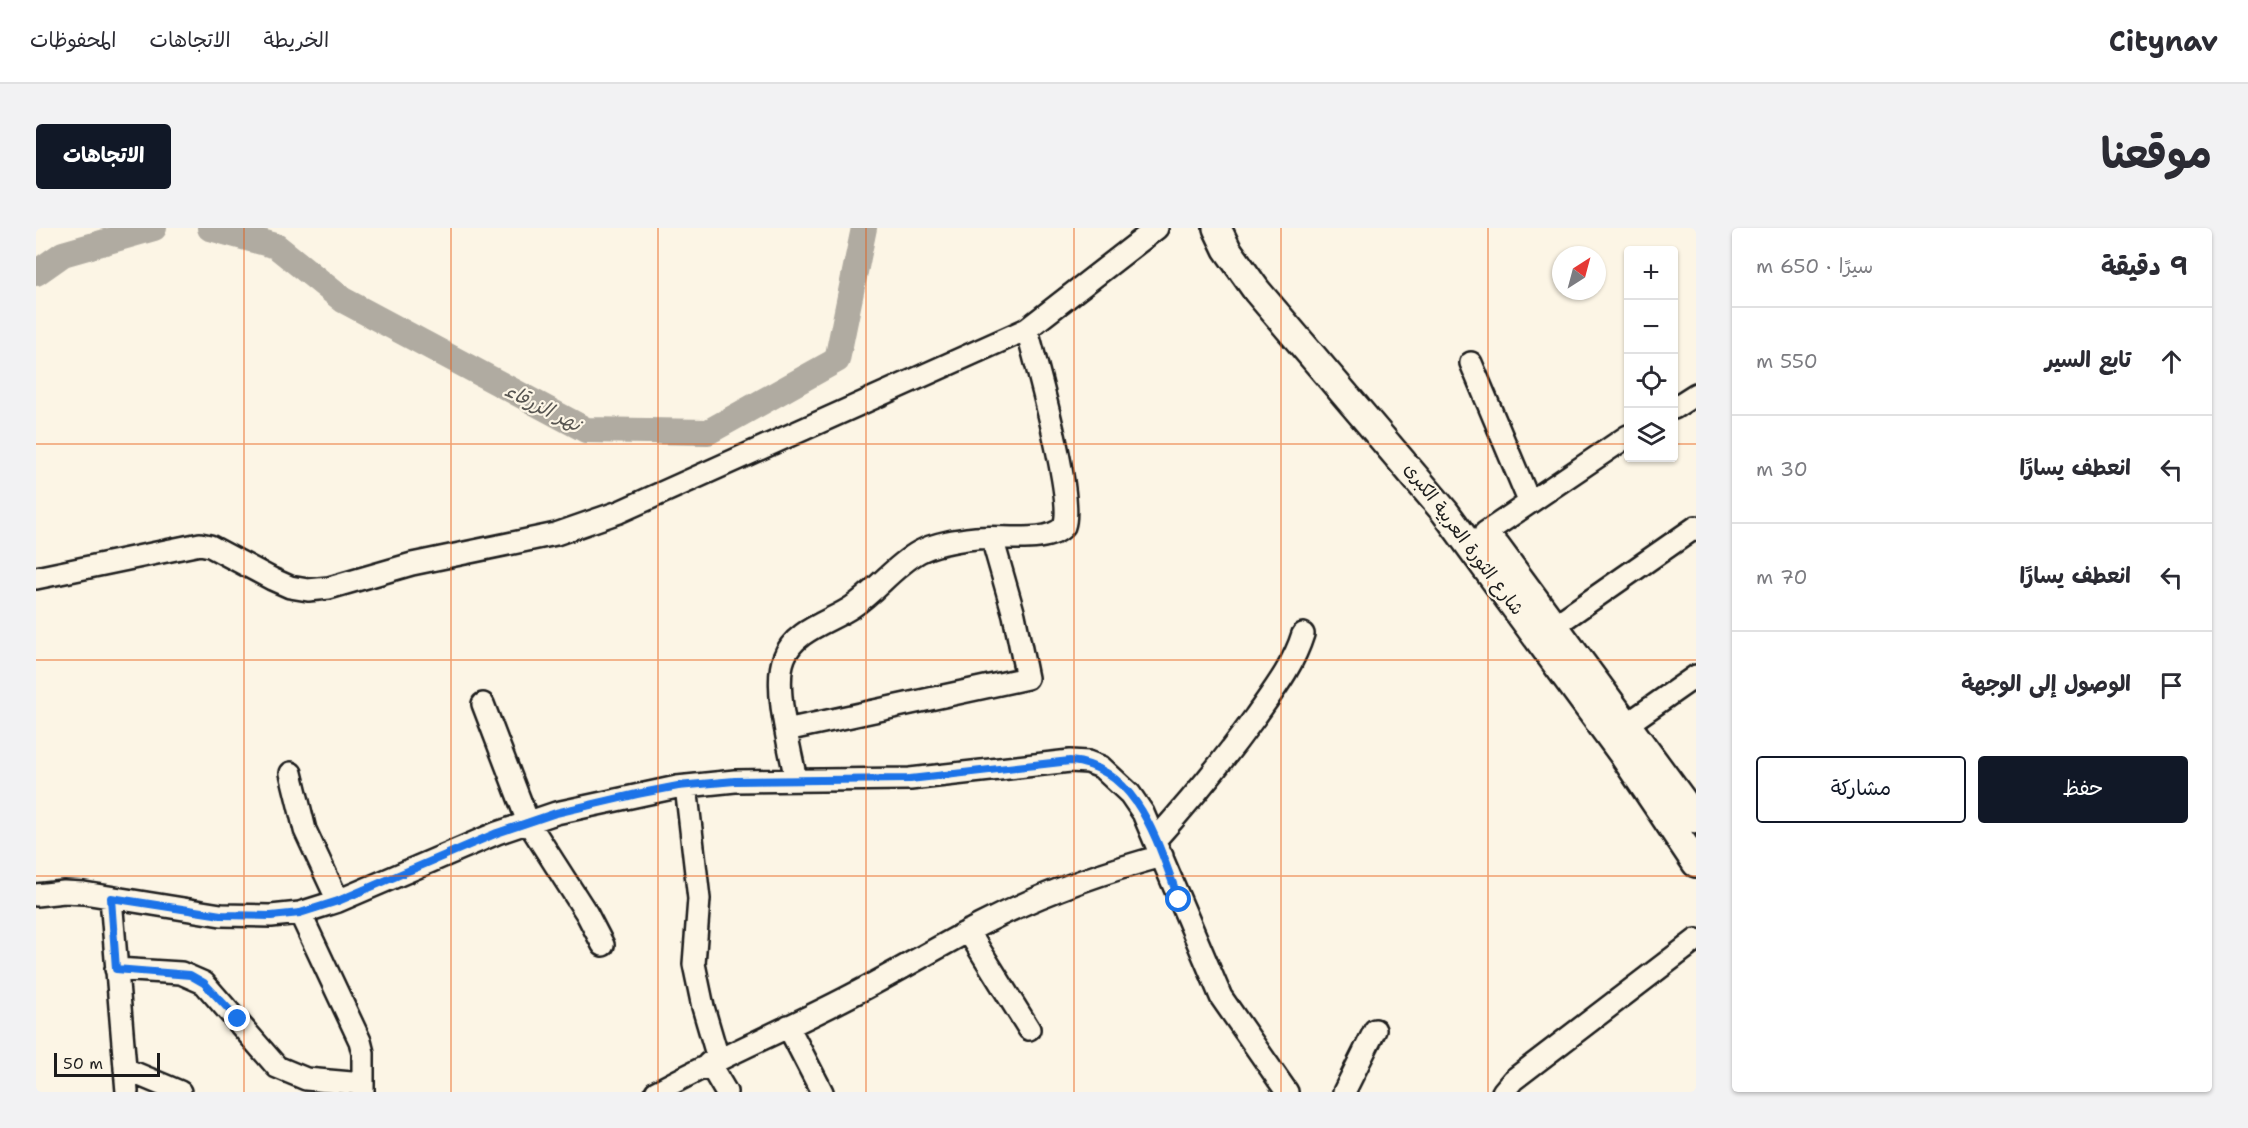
<!DOCTYPE html>
<html lang="ar">
<head>
<meta charset="utf-8">
<style>
  body { margin:0; font-family:"Shantell Sans","Playpen Sans Arabic",sans-serif; background:#f2f2f3; color:#2b2b33; direction:rtl }
  .controls { position:absolute; right:18px; top:18px; display:grid; overflow:hidden; border-radius:6px; box-shadow:0 2px 4px #0004 }
  .controls button { width:54px; height:54px; display:grid; place-items:center; padding:0; border:0; border-bottom:2px solid #e1e1e2; background:#fff; color:#2b2b33; font:30px sans-serif }
  .compass { position:absolute; left:1516px; top:18px; width:54px; height:54px; border-radius:50%; background:#fff; box-shadow:0 2px 4px #0004; rotate:36deg }
  .scale { position:absolute; left:18px; bottom:15px; width:106px; box-sizing:border-box; padding-left:6px; border:3px solid #1c1c1c; border-top:0; font-size:16px; line-height:21px; white-space:nowrap; color:#1c1c1c; -webkit-text-stroke:4px #fcf5e5; paint-order:stroke }
  .stop { position:absolute; width:18px; height:18px; margin:-14px; border:4px solid #1a73e8; border-radius:50%; background:#fff }
  .stop.end { background:#1a73e8; border-color:#fff; box-shadow:0 2px 6px #0008 }
  .list { margin:0; padding:0; list-style:none }
  h2 { display:flex; justify-content:space-between; align-items:center; height:78px; margin:0; padding:0 24px; font-size:26px }
  h2 small { font-size:20px; font-weight:400; color:#7c7c81 }
  .list li { display:grid; grid-template-columns:39px 1fr auto; gap:18px; align-items:center; box-sizing:border-box; height:108px; padding:0 24px; border-top:2px solid #e1e1e2 }
  .list b { display:block; font-size:22px; white-space:nowrap }
  .list em { font-size:20px; font-style:normal; color:#7c7c81 }
  .actions { display:flex; gap:12px; padding:18px 24px }
  .actions a { flex:1; padding:14px 0; border:2px solid #111827; border-radius:6px; text-align:center; font-size:21px; color:#111827 }
  .actions .main { background:#111827; color:#fff }
  .icon { flex:none; width:33px; height:33px; fill:none; stroke:currentColor; stroke-width:2; stroke-linecap:round; stroke-linejoin:round }
  .map { position:relative; flex:none; width:1660px; height:864px; overflow:hidden; direction:ltr; border-radius:6px }
  header { display:flex; align-items:center; gap:36px; box-sizing:border-box; height:84px; padding:0 30px; background:#fff; border-bottom:2px solid #e1e1e2 }
  header strong { font-size:28px }
  nav { display:flex; gap:33px; margin-inline-start:auto; font-size:21px }
  .intro { display:flex; align-items:center; justify-content:space-between; box-sizing:border-box; height:144px; padding:0 36px }
  h1 { margin:0; font-size:42px }
  .button { padding:15px 27px; border-radius:6px; background:#111827; color:#fff; font-size:21px; font-weight:700 }
  main { display:flex; gap:36px; padding:0 36px }
  aside { flex:1; background:#fff; border-radius:6px; box-shadow:0 2px 4px #0004 }
  .map>svg:first-child { display:block }
  .lines { fill:none; stroke-linecap:round; stroke-linejoin:round }
  .river { stroke:#b0aba1; stroke-width:26 }
  .minor-casing { stroke:#1c1c1c; stroke-width:26 }
  .major-casing { stroke:#1c1c1c; stroke-width:32 }
  .minor { stroke:#fcf5e5; stroke-width:21 }
  .major { stroke:#fcf5e5; stroke-width:27 }
  .route { stroke:#1a73e8; stroke-width:8 }
  .grid { fill:none; stroke:#e8590c; stroke-width:1.5; stroke-opacity:0.55 }
  .labels { text-anchor:middle; dominant-baseline:central; stroke-width:4.5; stroke-linejoin:round; paint-order:stroke }
  .street-label { font-size:18px; fill:#1c1c1c; stroke:#fcf5e5 }
  .water-label { font-size:20px; font-style:italic; fill:#575551; stroke:#fcf5e5 }
</style>
</head>
<body>
<header>
<strong>Citynav</strong>
<nav><a>الخريطة</a><a>الاتجاهات</a><a>المحفوظات</a></nav>
</header>
<div class="intro"><h1>موقعنا</h1><a class="button">الاتجاهات</a></div>
<main>
<aside>
<h2>9 دقيقة<small>سيرًا · 650 m</small></h2>
<ul class="list">
<li><svg class="icon" aria-label="ahead" viewBox="0 0 24 24"><path d="M12 20V5M6 11l6-6 6 6"/></svg><div><b>تابع السير</b></div><em>550 m</em></li>
<li><svg class="icon" aria-label="left" viewBox="0 0 24 24"><path d="M17 20v-9H6M10 6l-5 5 5 5"/></svg><div><b>انعطف يسارًا</b></div><em>30 m</em></li>
<li><svg class="icon" aria-label="left" viewBox="0 0 24 24"><path d="M17 20v-9H6M10 6l-5 5 5 5"/></svg><div><b>انعطف يسارًا</b></div><em>70 m</em></li>
<li><svg class="icon" aria-label="arrive" viewBox="0 0 24 24"><path d="M6 21V4h12l-3 4 3 4H6"/></svg><div><b>الوصول إلى الوجهة</b></div></li>
</ul>
<div class="actions"><a class="main">حفظ</a><a>مشاركة</a></div>
</aside>
<div class="map">
<svg width="1660" height="864" viewBox="0 0 1660 864">
  <rect width="100%" height="100%" fill="#fcf5e5"/>
  <filter id="ink" filterUnits="userSpaceOnUse"><feTurbulence type="fractalNoise" baseFrequency=".0167" numOctaves="2"/><feDisplacementMap in="SourceGraphic" scale="12" xChannelSelector="R" yChannelSelector="G"/><feConvolveMatrix kernelMatrix="1 2 1 2 8 2 1 2 1" color-interpolation-filters="sRGB"/></filter>
  <g filter="url(#ink)">
    <g class="lines">
      <!-- river -->
      <path class="river" d="M174 0 240 18 307 72 550 202 672 204 801 132 828 0
        M0 45 27 26 118 0"/>
      <!-- minor casing -->
      <g class="minor-casing">
        <path id="minor" d="M1435 135 1493 273
          M1638 180 1660 166
          M1449 305 1592 208
          M0 350 164 316 174 318 236 351 254 359 272 362 293 360 376 336 520 306 583 284 991 101
          M1518 398 1660 299
          M447 476 492 594 551 686 567 717
          M1590 497 1660 448
          M750 502 991 450 978 387 956 310
          M255 545 269 602 302 673
          M760 552C754 521 737 458 748 430 758 402 794 394 816 379 840 363 858 338 883 324 899 315 922 312 940 310 965 307 1012 317 1028 298 1039 271 1000 136 991 101L1121 0
          M650 558 663 671 658 736 667 779 682 830
          M1120 611C1155 572 1188 532 1219 489 1238 462 1257 438 1267 406
          M0 667 28 664 48 665 185 687 235 688 264 685 302 673 461 605 520 585 641 559 699 553 874 551 1034 533 1052 534 1065 539 1094 566 1107 585 1185 769 1251 864
          M75 670 91 864
          M264 685 324 813 327 825V864
          M932 703 993 801
          M80 741 145 745 168 755 241 839 270 851 327 856
          M752 798 786 864
          M673 835 690 864
          M89 841 144 864
          M620 864C684 829 751 801 816 767 859 745 900 720 944 697 1002 667 1063 645 1126 628
          M1308 864 1339 802
          M1467 864 1477 852 1660 712"/>
      </g>
      <!-- major casing -->
      <g class="major-casing">
        <path id="major" d="M1181 0 1191 21 1221 63 1409 284 1586 525 1660 635
          M1460 319 1660 591"/>
      </g>
      <!-- minor -->
      <use href="#minor" class="minor"/>
      <!-- major -->
      <use href="#major" class="major"/>
    </g>
  </g>
  <g class="lines" filter="url(#ink)">
    <!-- route -->
    <path class="route" d="M202 791 168 755 154 747 80 741 75 670 185 687 235 688 264 685 302 673 461 605 520 585 601 566 642 558 699 553 874 551 1034 533C1103 539 1122 617 1143 672"/>
  </g>
  <!-- grid -->
  <path class="grid" d="M208 0V864M415 0V864M622 0V864M830 0V864M1038 0V864M1245 0V864M1452 0V864M0 216H1592M1638 216H1660M0 432H1660M0 648H1660"/>
  <g class="labels">
    <!-- street labels -->
    <g class="street-label">
      <text transform="translate(1428 311) rotate(53)">شارع الثورة العربية الكبرى</text>
    </g>
    <!-- water labels -->
    <g class="water-label">
      <text transform="translate(507 179) rotate(27)">نهر الزرقاء</text>
    </g>
  </g>
</svg>
<div class="controls">
<button>+</button>
<button>−</button>
<button><svg class="icon" aria-label="locate" viewBox="0 0 24 24"><circle cx="12" cy="12" r="6"/><path d="M12 2v4M12 18v4M2 12h4M18 12h4"/></svg></button>
<button><svg class="icon" aria-label="layers" viewBox="0 0 24 24"><path d="M12 4l9 5-9 5-9-5zM3 14l9 5 9-5"/></svg></button>
</div>
<svg class="compass" viewBox="-18 -18 36 36"><path d="M0-13l5 13h-10z" fill="#e53935"/><path d="M0 13l5-13h-10z" fill="#7c7c81"/></svg>
<div class="scale">50 m</div>
<div class="stop" style="left:1143px;top:672px"></div>
<div class="stop end" style="left:202px;top:791px"></div>
</div>
</main>
</body>
</html>
